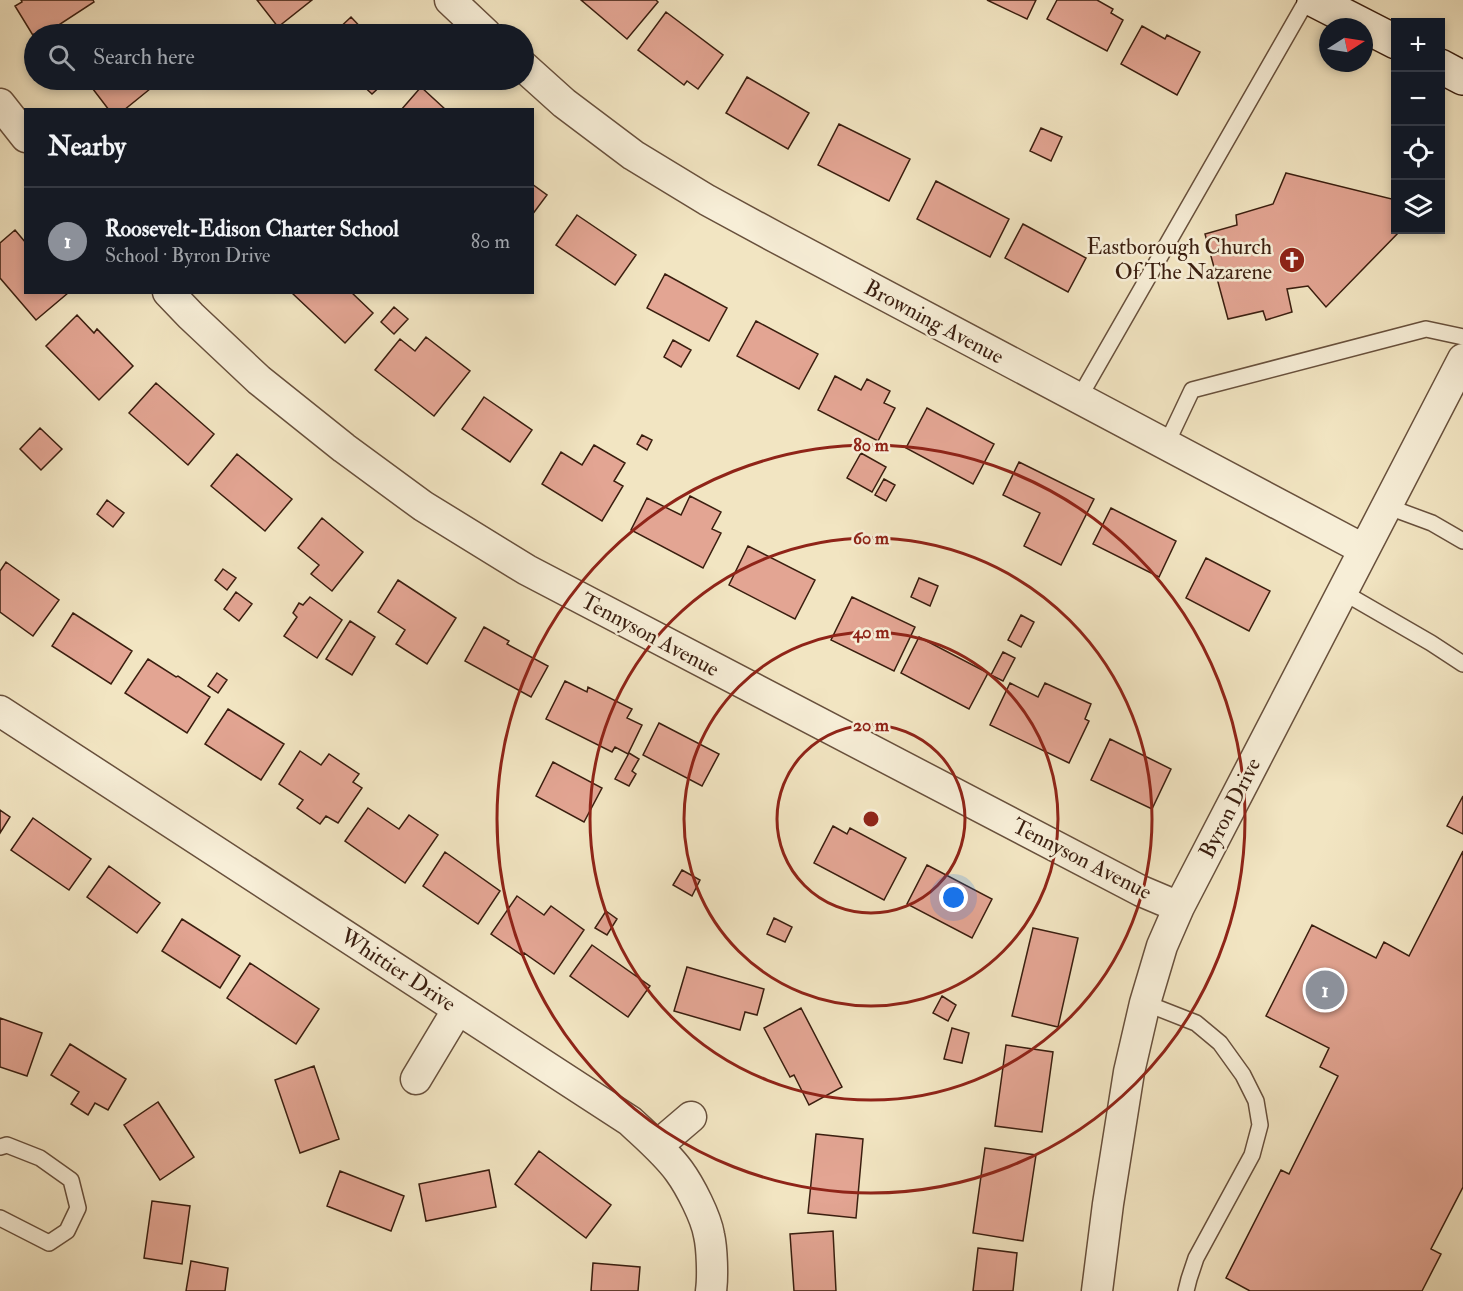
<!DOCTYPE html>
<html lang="en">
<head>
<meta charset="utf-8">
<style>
  body { margin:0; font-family:"IM FELL Double Pica",serif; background:#20242c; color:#f1f3f6 }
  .controls { position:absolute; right:18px; top:18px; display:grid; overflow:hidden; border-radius:0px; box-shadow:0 3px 9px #0003 }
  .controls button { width:54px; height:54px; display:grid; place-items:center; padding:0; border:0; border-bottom:2px solid #363941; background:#171b24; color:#f1f3f6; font:30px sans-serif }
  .compass { position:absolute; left:1319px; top:18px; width:54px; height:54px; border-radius:50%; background:#171b24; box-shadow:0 3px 9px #0003; rotate:78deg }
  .you { position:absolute; left:954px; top:898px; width:21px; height:21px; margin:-15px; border:4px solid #fff; border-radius:50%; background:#1a73e8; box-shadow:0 0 0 9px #1a73e833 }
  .badge { display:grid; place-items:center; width:39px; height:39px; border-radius:50%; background:#8c9099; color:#fff; font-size:20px; font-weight:700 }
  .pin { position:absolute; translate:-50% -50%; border:3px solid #fff; box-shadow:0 2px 6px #0006 }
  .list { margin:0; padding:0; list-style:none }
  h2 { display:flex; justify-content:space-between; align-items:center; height:78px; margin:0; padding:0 24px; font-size:26px }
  h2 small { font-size:20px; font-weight:400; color:#9ea1a6 }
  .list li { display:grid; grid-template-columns:39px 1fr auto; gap:18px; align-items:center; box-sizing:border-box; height:108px; padding:0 24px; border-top:2px solid #363941 }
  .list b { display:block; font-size:22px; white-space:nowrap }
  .list p { margin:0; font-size:20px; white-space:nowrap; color:#9ea1a6 }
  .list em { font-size:20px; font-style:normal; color:#9ea1a6 }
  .icon { flex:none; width:33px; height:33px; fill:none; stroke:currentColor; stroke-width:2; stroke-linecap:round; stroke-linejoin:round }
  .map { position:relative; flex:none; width:1463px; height:1291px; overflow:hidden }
  .search { position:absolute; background:#171b24; box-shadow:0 3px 9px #0003; left:24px; top:24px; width:510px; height:66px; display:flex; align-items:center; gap:15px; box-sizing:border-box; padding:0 21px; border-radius:33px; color:#9ea1a6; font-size:22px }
  .panel { position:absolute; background:#171b24; box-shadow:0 3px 9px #0003; left:24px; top:108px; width:510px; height:186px; border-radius:0px }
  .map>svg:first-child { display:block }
  .building { fill:#e3a593; stroke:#3a1e0f; stroke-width:1.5 }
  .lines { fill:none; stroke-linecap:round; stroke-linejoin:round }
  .lane-casing { stroke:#68503c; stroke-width:18 }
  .street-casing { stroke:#68503c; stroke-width:33 }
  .secondary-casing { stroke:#3a1e0f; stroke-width:36 }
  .lane { stroke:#f7eed7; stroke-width:15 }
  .street { stroke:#f7eed7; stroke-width:30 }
  .secondary { stroke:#f7eed7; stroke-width:33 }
  .ring { fill:none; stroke:#8f2418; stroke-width:3 }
  .labels { text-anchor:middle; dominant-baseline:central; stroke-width:5; stroke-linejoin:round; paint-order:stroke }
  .poi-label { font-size:22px; fill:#3a1e0f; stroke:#f7eed7; text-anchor:end }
  .street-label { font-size:22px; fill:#3a1e0f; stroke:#f7eed7 }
  .centre { fill:#8f2418; stroke:#f7eed7; stroke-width:3 }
  .ring-label { font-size:18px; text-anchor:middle; font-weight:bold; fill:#8f2418; stroke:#f7eed7; stroke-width:5; stroke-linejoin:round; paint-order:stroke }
</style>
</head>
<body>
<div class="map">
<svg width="1463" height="1291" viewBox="0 0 1463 1291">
  <rect width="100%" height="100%" fill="#f2e5c2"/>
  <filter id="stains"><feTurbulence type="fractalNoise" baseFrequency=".00333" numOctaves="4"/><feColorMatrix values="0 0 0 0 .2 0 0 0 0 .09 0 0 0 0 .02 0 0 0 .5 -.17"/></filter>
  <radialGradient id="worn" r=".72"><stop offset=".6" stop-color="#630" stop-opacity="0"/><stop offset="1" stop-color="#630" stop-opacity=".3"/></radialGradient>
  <!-- building -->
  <path class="building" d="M21 0H93L94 2 45 34H34V37L15 6 22 2Z
    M257 0H312L278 27Z
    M581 0H656L658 2 627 39Z
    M987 0H1036L1027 19Z
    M1057 0H1097L1113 9 1111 13 1123 20 1107 51 1047 19Z
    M666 12 723 55 698 89 687 81 684 85 638 50Z
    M351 17 367 34H333Z
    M1142 26 1165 39 1167 35 1200 52 1177 95 1121 64Z
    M747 77 809 113 788 149 726 113Z
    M86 80H143L150 89 124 110H109Z
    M357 80H387L372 94Z
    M421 87 446 110H401Z
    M839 124 910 159 889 201 818 165Z
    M1041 128 1062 137 1051 161 1030 151Z
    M1286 173 1396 200V230H1401L1326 307 1308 286 1287 289 1292 312 1266 320 1263 311 1228 319 1205 234 1237 225 1236 215 1273 204Z
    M936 181 1009 219 990 257 917 219Z
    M532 184 547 195 532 215Z
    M577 215 636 255 615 285 556 245Z
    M1023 224 1086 258 1068 292 1005 258Z
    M15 230 26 243V292L68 293 36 320 0 278V243Z
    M665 274 727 308 709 341 647 308Z
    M293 292H351L373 313 345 343 292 293Z
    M394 307 408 319 394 334 381 322Z
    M77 315 94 333 97 329 133 366 99 400 46 346Z
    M756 321 818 354 799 389 737 356Z
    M426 337 470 371 434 416 375 370 400 339 415 351Z
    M673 340 691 350 681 367 664 357Z
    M835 376 861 390 867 379 890 391 884 403 895 408 878 441 818 410Z
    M156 383 214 434 188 465 129 413Z
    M484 397 532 430 510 462 462 429Z
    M927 408 994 444 973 484 906 448Z
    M40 428 62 449 41 470 20 449Z
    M642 435 652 440 647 450 637 444Z
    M594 445 625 463 614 481 623 486 602 521 542 484 561 452 582 465Z
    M861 453 886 467 872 492 847 478Z
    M237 454 292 499 265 531 211 486Z
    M1019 462 1094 499 1061 565 1024 546 1040 513 1003 495Z
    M884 479 895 485 886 501 875 495Z
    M690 496 721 512 712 529 721 533 703 568 631 530 647 498 681 515Z
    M107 500 124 513 113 527 97 514Z
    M1111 508 1176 541 1159 577 1093 544Z
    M322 518 363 552 332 591 311 574 319 565 298 548Z
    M748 546 815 580 795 619 729 585Z
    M1206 558 1270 591 1249 631 1186 598Z
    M6 562 59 600 33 636 0 612V571Z
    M223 569 236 578 227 590 215 580Z
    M919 578 938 586 930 606 911 597Z
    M398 580 456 618 427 664 396 644 405 630 378 612Z
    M236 592 252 604 239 621 224 609Z
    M310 597 342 620 317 658 284 636 297 617 293 613 299 603 303 605Z
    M852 597 915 627 894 671 831 640Z
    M73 613 132 651 111 684 52 646Z
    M1021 615 1034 622 1021 647 1008 640Z
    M350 621 375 637 352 675 326 659Z
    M484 627 509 641 507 644 548 666 531 697 465 661Z
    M919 637 988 673 969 709 901 673Z
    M1003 652 1015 658 1003 681 991 675Z
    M148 659 176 677 178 676 210 697 187 733 125 693Z
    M217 673 227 680 218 693 208 686Z
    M565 681 587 692 588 687 632 709 627 718 642 725 628 754 615 747 612 752 546 719Z
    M1010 683 1038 697 1045 683 1091 704 1085 719 1089 721 1069 763 990 725Z
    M228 709 284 744 261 780 205 744Z
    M659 723 719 754 702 786 643 755Z
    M1110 739 1171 769 1152 809 1091 780Z
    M300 751 321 765 329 754 359 774 353 782 362 788 338 823 326 816 320 824 297 808 303 800 279 784Z
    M629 753 639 759 632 771 636 774 629 786 615 779Z
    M553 762 602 788 584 822 536 796Z
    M1463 796V834L1447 826Z
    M368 808 399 829 409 815 438 835 405 883 345 841Z
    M0 810 10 817 0 833Z
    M33 818 91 859 69 890 11 850Z
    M833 826 847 834 850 828 906 858 884 900 814 863Z
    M1463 851V1187L1431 1249 1441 1254 1422 1291H1250L1226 1278 1281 1170 1289 1174 1338 1076 1320 1067 1329 1048 1266 1016 1312 925 1376 958 1384 942 1409 956Z
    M445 852 500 891 478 924 423 886Z
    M927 865 992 899 972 938 907 904Z
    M109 866 160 903 137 933 87 897Z
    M682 870 700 880 692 896 673 885Z
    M517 896 544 915 551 906 584 930 554 974 524 953 523 956 491 934Z
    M606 911 617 919 607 935 595 928Z
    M774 918 792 927 785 942 767 934Z
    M182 919 240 956 220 988 162 951Z
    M1033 928 1078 938 1058 1027 1012 1016Z
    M592 945 650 986 628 1017 570 976Z
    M250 963 319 1009 296 1044 227 998Z
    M687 967 764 989 757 1015 745 1012 740 1030 674 1011Z
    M942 996 956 1005 948 1021 933 1013Z
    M801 1008 842 1087 809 1105 794 1075 790 1077 764 1028Z
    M0 1018 42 1033 27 1076 0 1067Z
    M952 1028 969 1033 962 1063 944 1059Z
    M70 1044 126 1079 108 1110 95 1103 88 1115 71 1104 79 1092 51 1075Z
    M1006 1045 1053 1052 1042 1132 995 1126Z
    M314 1066 339 1139 300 1153 275 1080Z
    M158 1102 194 1157 160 1180 124 1125Z
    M816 1134 863 1139 856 1218 808 1213Z
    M985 1148 1036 1155 1023 1241 973 1233Z
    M539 1151 611 1205 586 1238 515 1184Z
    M489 1170 496 1207 426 1221 419 1184Z
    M340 1171 404 1196 391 1231 327 1206Z
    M152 1201 190 1206 182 1264 144 1258Z
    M833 1231 836 1291H794L790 1234Z
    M978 1248 1017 1253 1013 1291H973Z
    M191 1261 228 1268 225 1291H186Z
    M593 1263 640 1267 638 1291H591Z"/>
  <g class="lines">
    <!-- lane casing -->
    <g class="lane-casing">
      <path id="lane" d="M1079 398 1307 0
        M1166 445 1192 390 1426 329 1463 337
        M1386 506 1432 523 1463 541
        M1341 591 1431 643 1463 664
        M1145 1003 1196 1023 1220 1043 1243 1075 1256 1101 1260 1125 1252 1155 1196 1258 1189 1279 1186 1291
        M0 1147 7 1145 40 1158 71 1180 78 1208 67 1231 49 1243 0 1218"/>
    </g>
    <!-- street casing -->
    <g class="street-casing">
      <path id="street" d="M450 0 486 34
        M524 67 564 103 633 155 707 200 777 238 1363 549
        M0 104 26 137
        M168 292 191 316 259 380 344 448 423 506 527 570 1141 891 1179 907
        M0 711 630 1121C647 1137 666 1153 679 1171 690 1186 706 1217 709 1235 712 1248 713 1277 711 1291
        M416 1079 458 1009
        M657 1146 691 1117
        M1097 1291 1108 1204 1129 1072 1145 1003 1162 946 1179 907 1463 359"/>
    </g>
    <!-- secondary casing -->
    <g class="secondary-casing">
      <path id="secondary" d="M1314 0 1396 42
        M1440 66 1463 78"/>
    </g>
    <!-- lane -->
    <use href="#lane" class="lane"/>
    <!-- street -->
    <use href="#street" class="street"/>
    <!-- secondary -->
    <use href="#secondary" class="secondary"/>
  </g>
  <!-- distance rings -->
  <g class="ring">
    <circle cx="871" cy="819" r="94"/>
    <circle cx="871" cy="819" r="187"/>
    <circle cx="871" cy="819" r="281"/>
    <circle cx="871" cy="819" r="374"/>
  </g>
  <!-- icons -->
  <defs>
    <g id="church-disc" transform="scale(1.35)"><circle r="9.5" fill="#8f2418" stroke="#f7eed7"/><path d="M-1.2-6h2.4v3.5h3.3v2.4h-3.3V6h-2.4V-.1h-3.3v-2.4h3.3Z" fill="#fff"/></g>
  </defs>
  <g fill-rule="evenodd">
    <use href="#church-disc" x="1292" y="260"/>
  </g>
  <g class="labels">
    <!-- poi labels -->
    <g class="poi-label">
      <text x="1272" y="247">Eastborough Church<tspan x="1272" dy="25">Of The Nazarene</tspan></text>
    </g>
    <!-- street labels -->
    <g class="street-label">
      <text transform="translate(934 322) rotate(28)">Browning Avenue</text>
      <text transform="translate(650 635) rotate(28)">Tennyson Avenue</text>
      <text transform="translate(1230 808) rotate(-63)">Byron Drive</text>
      <text transform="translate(1082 859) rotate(27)">Tennyson Avenue</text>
      <text transform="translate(398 970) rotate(33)">Whittier Drive</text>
    </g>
  </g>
  <circle cx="871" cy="819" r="9" class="centre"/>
  <g class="ring-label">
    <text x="871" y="451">80 m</text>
    <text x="871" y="544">60 m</text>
    <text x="871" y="638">40 m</text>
    <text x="871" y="731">20 m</text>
  </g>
  <rect width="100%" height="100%" filter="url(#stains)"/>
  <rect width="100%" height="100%" fill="url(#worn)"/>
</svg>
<div class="controls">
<button>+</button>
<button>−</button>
<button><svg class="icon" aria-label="locate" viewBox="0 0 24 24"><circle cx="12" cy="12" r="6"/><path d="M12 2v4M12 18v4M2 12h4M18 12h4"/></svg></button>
<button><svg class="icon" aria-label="layers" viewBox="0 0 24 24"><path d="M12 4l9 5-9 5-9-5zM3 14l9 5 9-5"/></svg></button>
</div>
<svg class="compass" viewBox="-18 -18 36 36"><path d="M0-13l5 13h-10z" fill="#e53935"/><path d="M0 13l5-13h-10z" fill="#9ea1a6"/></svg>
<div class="you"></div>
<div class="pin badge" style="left:1325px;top:990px">1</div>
<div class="search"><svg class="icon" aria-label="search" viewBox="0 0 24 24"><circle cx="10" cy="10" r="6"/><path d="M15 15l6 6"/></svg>Search here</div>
<section class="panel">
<h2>Nearby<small></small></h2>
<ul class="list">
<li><span class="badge">1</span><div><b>Roosevelt-Edison Charter School</b><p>School · Byron Drive</p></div><em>80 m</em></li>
</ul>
</section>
</div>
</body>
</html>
